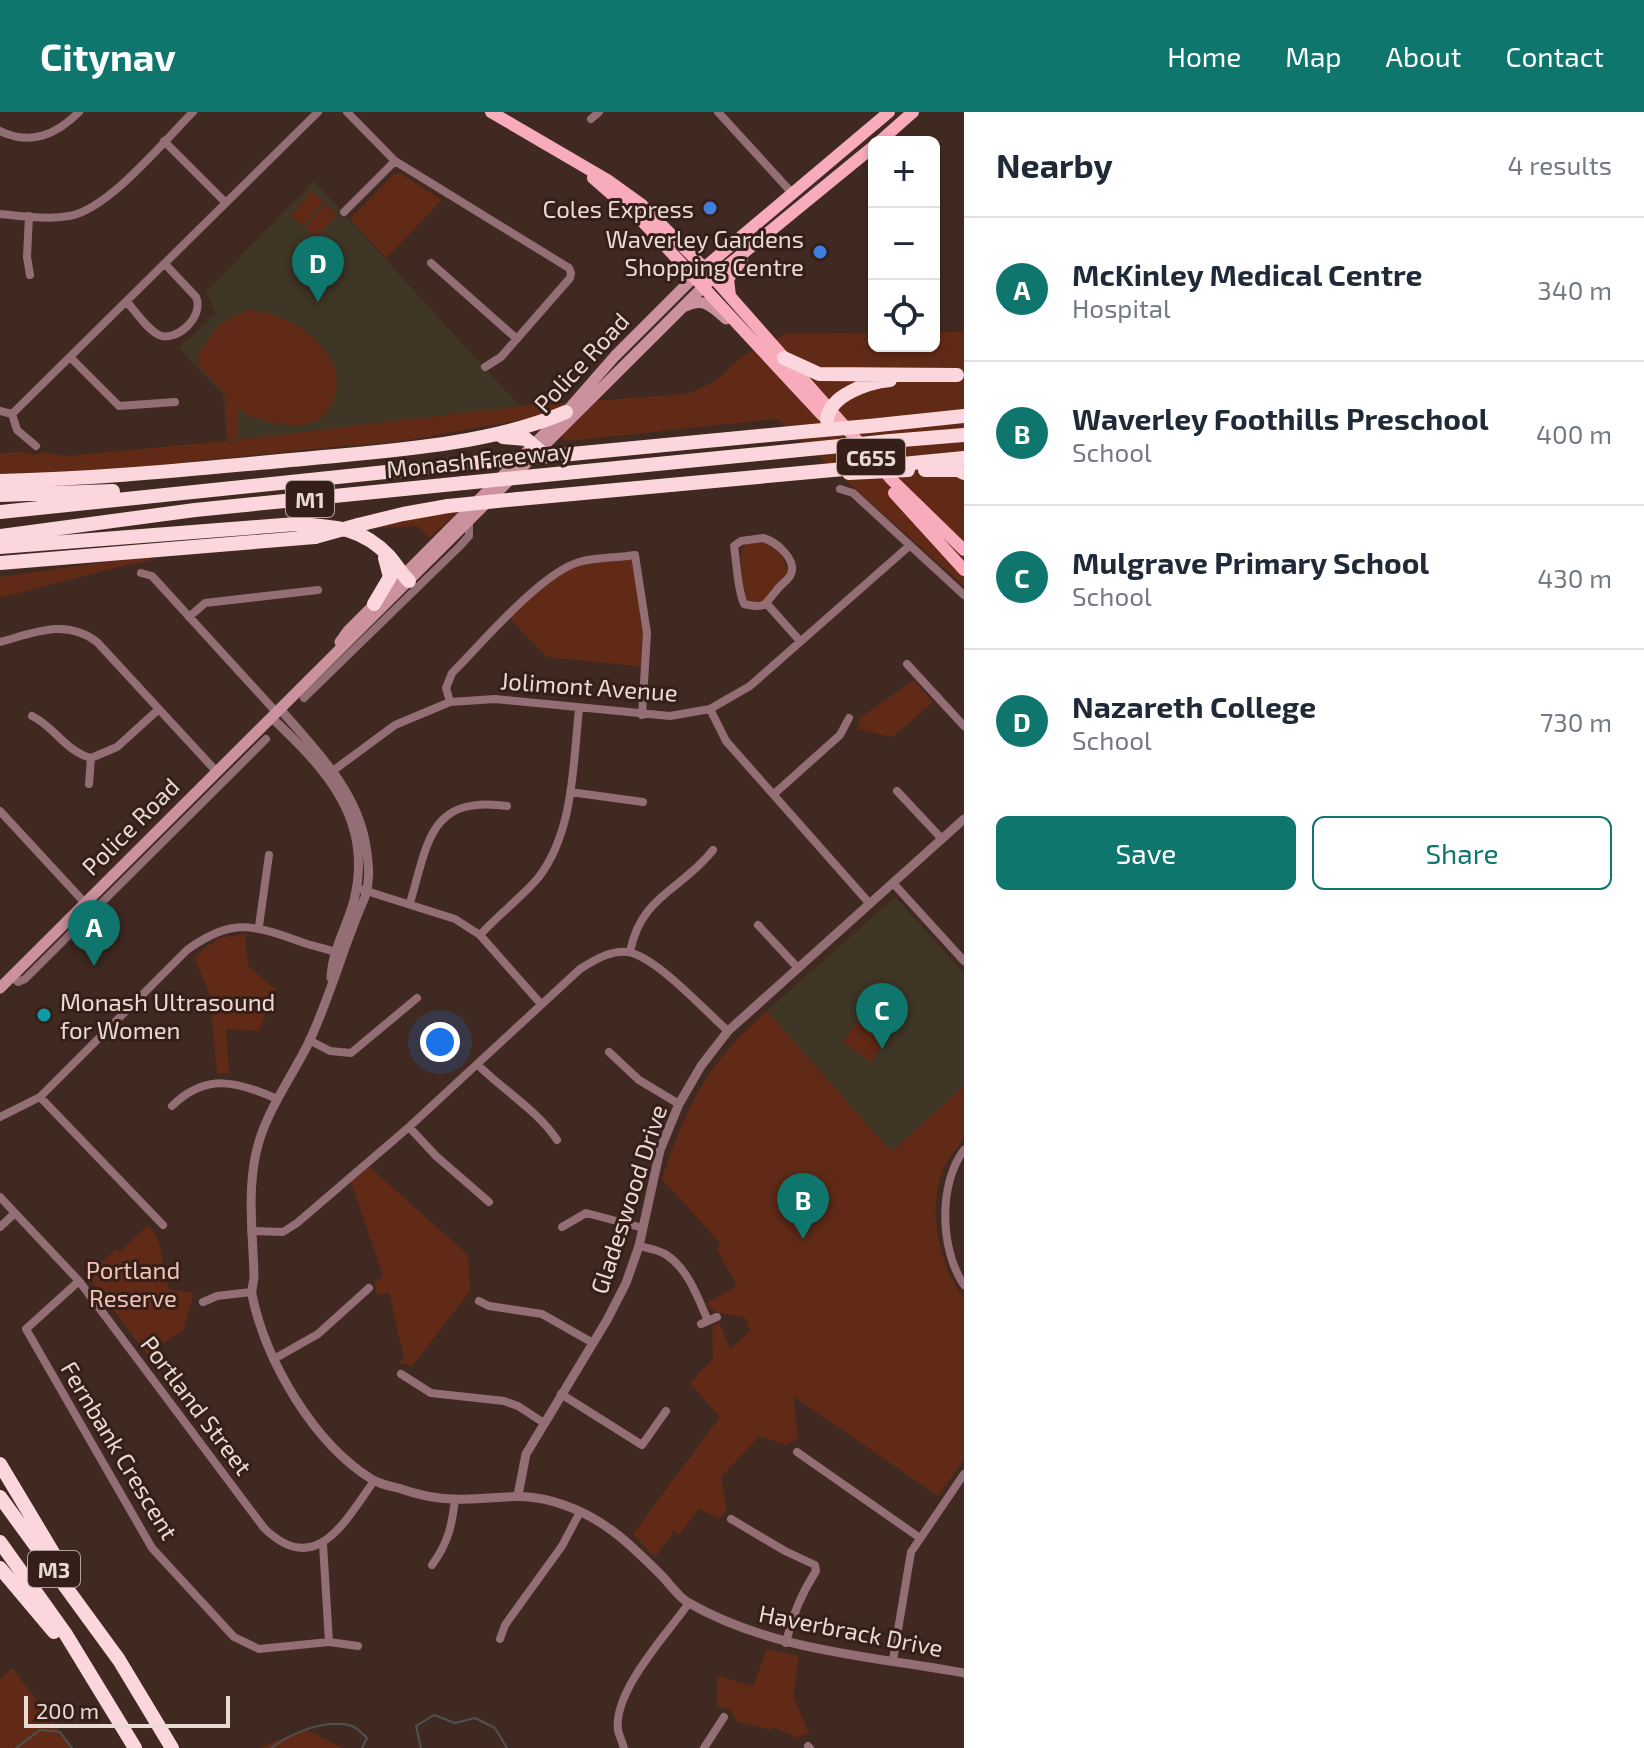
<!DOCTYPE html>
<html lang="en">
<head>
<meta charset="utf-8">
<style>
  body { margin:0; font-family:"Exo 2",sans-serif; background:#f2f2f3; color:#1f2937 }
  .controls { position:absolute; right:24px; top:24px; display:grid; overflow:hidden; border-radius:12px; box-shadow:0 2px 6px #0004 }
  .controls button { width:72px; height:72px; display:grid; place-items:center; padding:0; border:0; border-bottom:2px solid #e0e1e3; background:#fff; color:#1f2937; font:40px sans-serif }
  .scale { position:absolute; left:24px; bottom:20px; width:206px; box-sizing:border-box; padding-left:8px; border:4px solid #e9dad4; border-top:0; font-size:22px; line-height:28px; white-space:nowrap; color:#e9dad4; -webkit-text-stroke:6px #351f18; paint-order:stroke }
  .you { position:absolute; left:440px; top:930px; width:28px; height:28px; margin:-20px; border:6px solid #fff; border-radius:50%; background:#1a73e8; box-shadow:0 0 0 12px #1a73e833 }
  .badge { display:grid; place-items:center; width:52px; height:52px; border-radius:50%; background:#0f766e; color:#fff; font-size:26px; font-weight:700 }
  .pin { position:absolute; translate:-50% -66px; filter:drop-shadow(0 2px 4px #0008) }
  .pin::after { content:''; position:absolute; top:42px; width:28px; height:24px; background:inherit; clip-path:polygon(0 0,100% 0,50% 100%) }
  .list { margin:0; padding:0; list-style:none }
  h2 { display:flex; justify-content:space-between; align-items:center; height:104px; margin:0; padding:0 32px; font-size:34px }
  h2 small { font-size:26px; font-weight:400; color:#747a83 }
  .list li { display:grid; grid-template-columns:52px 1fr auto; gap:24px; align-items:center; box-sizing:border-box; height:144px; padding:0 32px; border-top:2px solid #e0e1e3 }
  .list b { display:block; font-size:30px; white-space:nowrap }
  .list p { margin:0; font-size:26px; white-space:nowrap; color:#747a83 }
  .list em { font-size:26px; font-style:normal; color:#747a83 }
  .actions { display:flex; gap:16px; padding:24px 32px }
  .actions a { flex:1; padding:18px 0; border:2px solid #0f766e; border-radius:12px; text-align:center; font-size:28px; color:#0f766e }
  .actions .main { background:#0f766e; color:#fff }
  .icon { flex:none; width:44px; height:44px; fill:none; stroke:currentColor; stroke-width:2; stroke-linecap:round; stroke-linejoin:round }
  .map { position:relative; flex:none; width:964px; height:1636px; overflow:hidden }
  header { display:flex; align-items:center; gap:48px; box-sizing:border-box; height:112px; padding:0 40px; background:#0f766e; color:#fff }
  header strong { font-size:38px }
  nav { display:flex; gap:44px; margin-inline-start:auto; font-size:28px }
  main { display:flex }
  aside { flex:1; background:#fff }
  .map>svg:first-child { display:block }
  .education { fill:#403626 }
  .green { fill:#602a16 }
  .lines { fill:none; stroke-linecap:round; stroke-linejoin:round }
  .stream { stroke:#4d5353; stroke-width:2 }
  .minor { stroke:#936e75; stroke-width:8 }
  .tertiary { stroke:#936e75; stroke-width:9 }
  .secondary { stroke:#cb919d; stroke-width:11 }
  .primary { stroke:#f7abbb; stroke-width:12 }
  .motorway { stroke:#fbd6dc; stroke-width:14 }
  .motorway-bridge { stroke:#fbd6dc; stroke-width:14 }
  .shop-dot { fill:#3f7fe0; stroke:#351f18; stroke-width:3 }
  .culture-dot { fill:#0f9aa8; stroke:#351f18; stroke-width:3 }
  .labels { text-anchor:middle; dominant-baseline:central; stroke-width:6; stroke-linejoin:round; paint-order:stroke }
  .shield { fill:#351f18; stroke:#b3a29c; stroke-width:2 }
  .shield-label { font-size:22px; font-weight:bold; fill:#e9dad4 }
  .poi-label { font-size:24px; fill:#e9dad4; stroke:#351f18; text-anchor:end }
  .street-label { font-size:24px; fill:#e9dad4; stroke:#351f18 }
  .park-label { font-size:24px; fill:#f0c4b5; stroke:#351f18 }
</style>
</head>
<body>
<header>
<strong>Citynav</strong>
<nav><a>Home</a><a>Map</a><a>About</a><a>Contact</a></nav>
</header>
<main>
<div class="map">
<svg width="964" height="1636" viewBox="0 0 964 1636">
  <rect width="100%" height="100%" fill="#402921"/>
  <!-- education -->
  <path class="education" d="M314 69 479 250 520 294 227 329 223 283 179 236 216 201 206 180Z
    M893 787H897L964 862V974L894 1037H889L767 899Z"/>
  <!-- green -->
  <path class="green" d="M394 62H401L442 88 386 146 350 107Z
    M311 79 323 90 303 114 291 104Z
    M325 92 337 102 317 126 305 115Z
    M246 198C292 199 362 247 328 298 318 313 301 315 284 312 266 309 252 307 237 296L238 326 228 327 225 282 199 253 198 243 217 214Z
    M934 220H964V474L777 307 568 329 530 306 398 330 321 336 56 364H0V341L23 340 34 343 43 340 67 344 227 329 520 294 687 282 714 270 743 244 786 222 874 221V234H934Z
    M460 398 429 426 418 414 380 416V411Z
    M768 430 782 444 788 460 761 492 751 491C746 487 744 486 743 480 742 473 739 440 743 435 748 428 760 431 768 430Z
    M635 443 647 555 547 545 508 505 538 475 579 450Z
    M148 444 151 449 122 454 0 486V465Z
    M914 568 933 590 892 625 857 617 861 605Z
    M245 822 248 854 275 877 259 919 226 917 229 961H217L210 883 194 845 219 826Z
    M767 899 889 1037H894L964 974C964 987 964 1013 964 1024 961 1034 948 1045 944 1055 927 1094 938 1154 964 1186V1348L938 1384 793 1284 798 1327 786 1333 759 1324 721 1365 727 1397 720 1407 699 1397 679 1423 674 1419 655 1445 633 1422 720 1305 690 1271 713 1247 712 1215 720 1211 730 1237 750 1219 746 1206 716 1200 706 1192 737 1174 717 1137 721 1132 662 1067C688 991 706 953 767 899Z
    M862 902 891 921 871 950 843 930Z
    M367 1053 468 1143 470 1179 412 1254 399 1251 404 1245 389 1181 377 1183 375 1171 383 1164 350 1067Z
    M148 1113C166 1132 160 1154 169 1177L194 1181 183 1218 147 1242 87 1164 116 1137 120 1140Z
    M767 1537 799 1544 793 1584 809 1621 798 1626 773 1615 771 1618 736 1609 731 1598 722 1595 717 1597V1564L753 1574Z
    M12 1556 73 1636H74H0V1567Z
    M305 1617 343 1636H259Z"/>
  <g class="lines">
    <!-- stream -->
    <path class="stream" d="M16 1636 40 1618 60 1620 72 1636
      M271 1636C291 1621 326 1606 352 1614 357 1616 363 1622 367 1626L362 1636
      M421 1636 416 1614 434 1603 455 1611 475 1606 495 1616 507 1636"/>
    <!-- minor -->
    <path class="minor" d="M347 0 395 49 569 156 571 161 570 166 501 245 485 255
      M718 0 793 82
      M591 7 599 0
      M0 19C32 34 57 22 79 0
      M164 29 226 91
      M344 100 395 49
      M0 102C22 104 47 108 69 104 108 98 164 29 193 0
      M29 104 27 145 30 163
      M431 151 517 227
      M127 190C136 200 147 217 159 223 175 231 205 205 196 185L165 152
      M71 246 119 294 175 290
      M0 299 12 302
      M12 302 318 0
      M12 302 17 318 36 334
      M840 377 853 381 964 483
      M763 426C776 429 799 449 790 464 786 470 780 473 776 479 764 493 766 497 744 492 737 476 737 452 734 434L741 429Z
      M141 461 152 464 277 601
      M767 492 800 529
      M189 505 205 491 318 478
      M0 530C34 521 65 506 97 530L216 659
      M907 552 964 614
      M304 586 460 434 469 424V409
      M450 590 446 576 452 561C482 531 541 461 579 450 597 445 617 446 635 443L647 521 642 603
      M710 597 726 629 870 792
      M32 604C55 615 65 639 91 646L117 635 159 597
      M330 661 395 613 450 590 495 587 670 604 710 597 750 574 908 435
      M89 672 91 646
      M897 679 942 727
      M570 680 643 690
      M774 682 840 623 849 606
      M0 699 85 791
      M893 771 964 849
      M357 776 455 807 480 823 541 892
      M410 791C428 731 429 683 507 694
      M758 813 798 856
      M259 814 269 743
      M480 823C498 803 521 786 538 766 574 720 573 652 579 597
      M630 840C641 783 682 778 713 738
      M12 865 18 870 25 867 266 627
      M309 928 330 939 351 941 417 886
      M609 940 639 968 679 992
      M478 953C503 978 538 999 557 1028
      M40 985 163 1113
      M172 994C206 961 237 969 277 987
      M0 1005 40 985 187 838C233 805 254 813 304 831 315 835 328 836 339 842
      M409 1015 436 1044 489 1090
      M964 1038C938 1072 940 1138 964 1173
      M0 1085 79 1169 264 1416C316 1467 345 1409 374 1369
      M0 1115 15 1101
      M562 1115 586 1101 643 1116
      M251 1119 283 1120 297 1111 409 1015 580 857C595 848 613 836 632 841 661 850 704 898 728 919
      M639 1134C647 1136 658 1138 665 1142 688 1156 698 1186 708 1209
      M79 1169 26 1217 152 1436 234 1525 259 1537 329 1530 358 1534
      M479 1189 489 1194 542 1202 593 1231
      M203 1190 217 1184 251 1180
      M701 1212 717 1205
      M274 1247 318 1222 369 1176
      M401 1262 431 1281 504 1289 518 1294 544 1311
      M561 1282 642 1333 666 1299
      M797 1340 920 1426
      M731 1407 785 1439 815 1453 816 1459C801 1482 792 1504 786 1531
      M323 1432 329 1530
      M432 1453C448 1431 452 1414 455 1387
      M500 1527 505 1513 562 1434 580 1400
      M893 1548 911 1440 964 1362
      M808 1634 810 1636
      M624 1636C623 1631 619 1624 618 1618 613 1579 667 1522 689 1491
      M704 1636 724 1605"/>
    <!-- tertiary -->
    <path class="tertiary" d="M281 598C318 641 360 681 367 741 369 757 370 769 365 785 344 832 331 883 309 930 291 967 265 1000 256 1041 247 1082 253 1122 254 1164 254 1170 251 1177 252 1183 266 1250 314 1332 373 1368 380 1372 390 1374 398 1376 415 1382 436 1387 455 1387 497 1389 519 1377 564 1393 605 1407 631 1433 662 1464 670 1472 679 1486 689 1491 773 1539 871 1544 964 1561
      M272 606C326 657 374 708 354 788 347 815 332 838 331 866
      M518 1383 526 1342 607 1208 626 1171 639 1134 660 1038 679 992 701 954 728 919 964 707"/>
    <!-- secondary -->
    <path class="secondary" d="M686 194C703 185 713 195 726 207
      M340 530 348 519 566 300 615 244 693 166
      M0 876 703 175"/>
    <!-- primary -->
    <path class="primary" d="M491 0 609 69 641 92 713 165 892 368 964 438
      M879 30 913 0
      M593 66 641 108 822 303
      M698 161 889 0
      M708 170 874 34
      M730 184 728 167 742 148
      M894 381 964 458"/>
    <!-- motorway -->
    <path class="motorway" d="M784 246 819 262 957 263
      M827 308C829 283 869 270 890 268
      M869 314 964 304
      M503 325 526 327 540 339
      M890 329 964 323
      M561 343 812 319
      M902 352 964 346
      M925 358H958L964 361
      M535 364 830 335
      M0 369C102 367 202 356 303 347 386 339 490 333 566 300
      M0 383 113 379
      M518 387 844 357
      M0 400 492 349
      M358 413 403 402 448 394
      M0 424 195 398 464 371
      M0 435 296 412C334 415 360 414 389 444 396 452 401 461 409 469
      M0 451 315 425
      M374 492 390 465 385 446
      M0 1352 61 1454
      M0 1385 119 1548 172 1636
      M0 1430 65 1521 135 1636
      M0 1456 54 1520"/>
    <!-- motorway-bridge -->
    <path class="motorway-bridge" d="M812 319 869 314
      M830 335 890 329
      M492 349 561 343
      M849 361 908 358
      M464 371 535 364
      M448 394 518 387
      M315 425 358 413"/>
  </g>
  <!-- markers -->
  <g class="shop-dot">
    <circle cx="710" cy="96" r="8"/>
    <circle cx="820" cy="140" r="8"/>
  </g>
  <circle class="culture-dot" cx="44" cy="903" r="8"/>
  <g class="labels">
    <!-- shield labels -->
    <g class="shield">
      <rect x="837" y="327" width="68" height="36" rx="6"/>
      <rect x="286" y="369" width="48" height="36" rx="6"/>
      <rect x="28" y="1439" width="52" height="36" rx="6"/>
    </g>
    <g class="shield-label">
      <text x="871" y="345">C655</text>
      <text x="310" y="387">M1</text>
      <text x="54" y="1457">M3</text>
    </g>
    <!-- poi labels -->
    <g class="poi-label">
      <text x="694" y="96">Coles Express</text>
      <text x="804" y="126">Waverley Gardens<tspan x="804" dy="28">Shopping Centre</tspan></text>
      <text x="60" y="889" text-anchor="start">Monash Ultrasound<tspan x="60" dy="28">for Women</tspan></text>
    </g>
    <!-- street labels -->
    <g class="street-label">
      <text transform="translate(581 250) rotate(-47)">Police Road</text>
      <text transform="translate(479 347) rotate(-6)">Monash Freeway</text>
      <text transform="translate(589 574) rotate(4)">Jolimont Avenue</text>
      <text transform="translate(130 714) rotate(-45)">Police Road</text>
      <text transform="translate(628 1087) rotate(-72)">Gladeswood Drive</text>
      <text transform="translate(197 1293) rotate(53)">Portland Street</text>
      <text transform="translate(120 1338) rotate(59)">Fernbank Crescent</text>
      <text transform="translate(851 1518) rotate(11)">Haverbrack Drive</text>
    </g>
    <!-- park labels -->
    <g class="park-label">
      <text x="133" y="1157">Portland<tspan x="133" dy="28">Reserve</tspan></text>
    </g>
  </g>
</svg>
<div class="controls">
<button>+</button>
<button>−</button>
<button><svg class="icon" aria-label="locate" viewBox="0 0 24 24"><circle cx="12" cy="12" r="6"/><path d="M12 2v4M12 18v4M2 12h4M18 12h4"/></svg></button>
</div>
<div class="scale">200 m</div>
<div class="you"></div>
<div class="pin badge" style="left:94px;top:854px">A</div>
<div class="pin badge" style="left:803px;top:1127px">B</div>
<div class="pin badge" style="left:882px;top:937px">C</div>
<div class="pin badge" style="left:318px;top:190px">D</div>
</div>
<aside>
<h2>Nearby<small>4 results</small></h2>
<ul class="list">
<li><span class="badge">A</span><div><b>McKinley Medical Centre</b><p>Hospital</p></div><em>340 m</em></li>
<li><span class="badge">B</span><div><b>Waverley Foothills Preschool</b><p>School</p></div><em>400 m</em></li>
<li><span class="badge">C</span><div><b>Mulgrave Primary School</b><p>School</p></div><em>430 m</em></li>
<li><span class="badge">D</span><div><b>Nazareth College</b><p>School</p></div><em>730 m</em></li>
</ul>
<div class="actions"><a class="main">Save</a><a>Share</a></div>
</aside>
</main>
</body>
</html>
